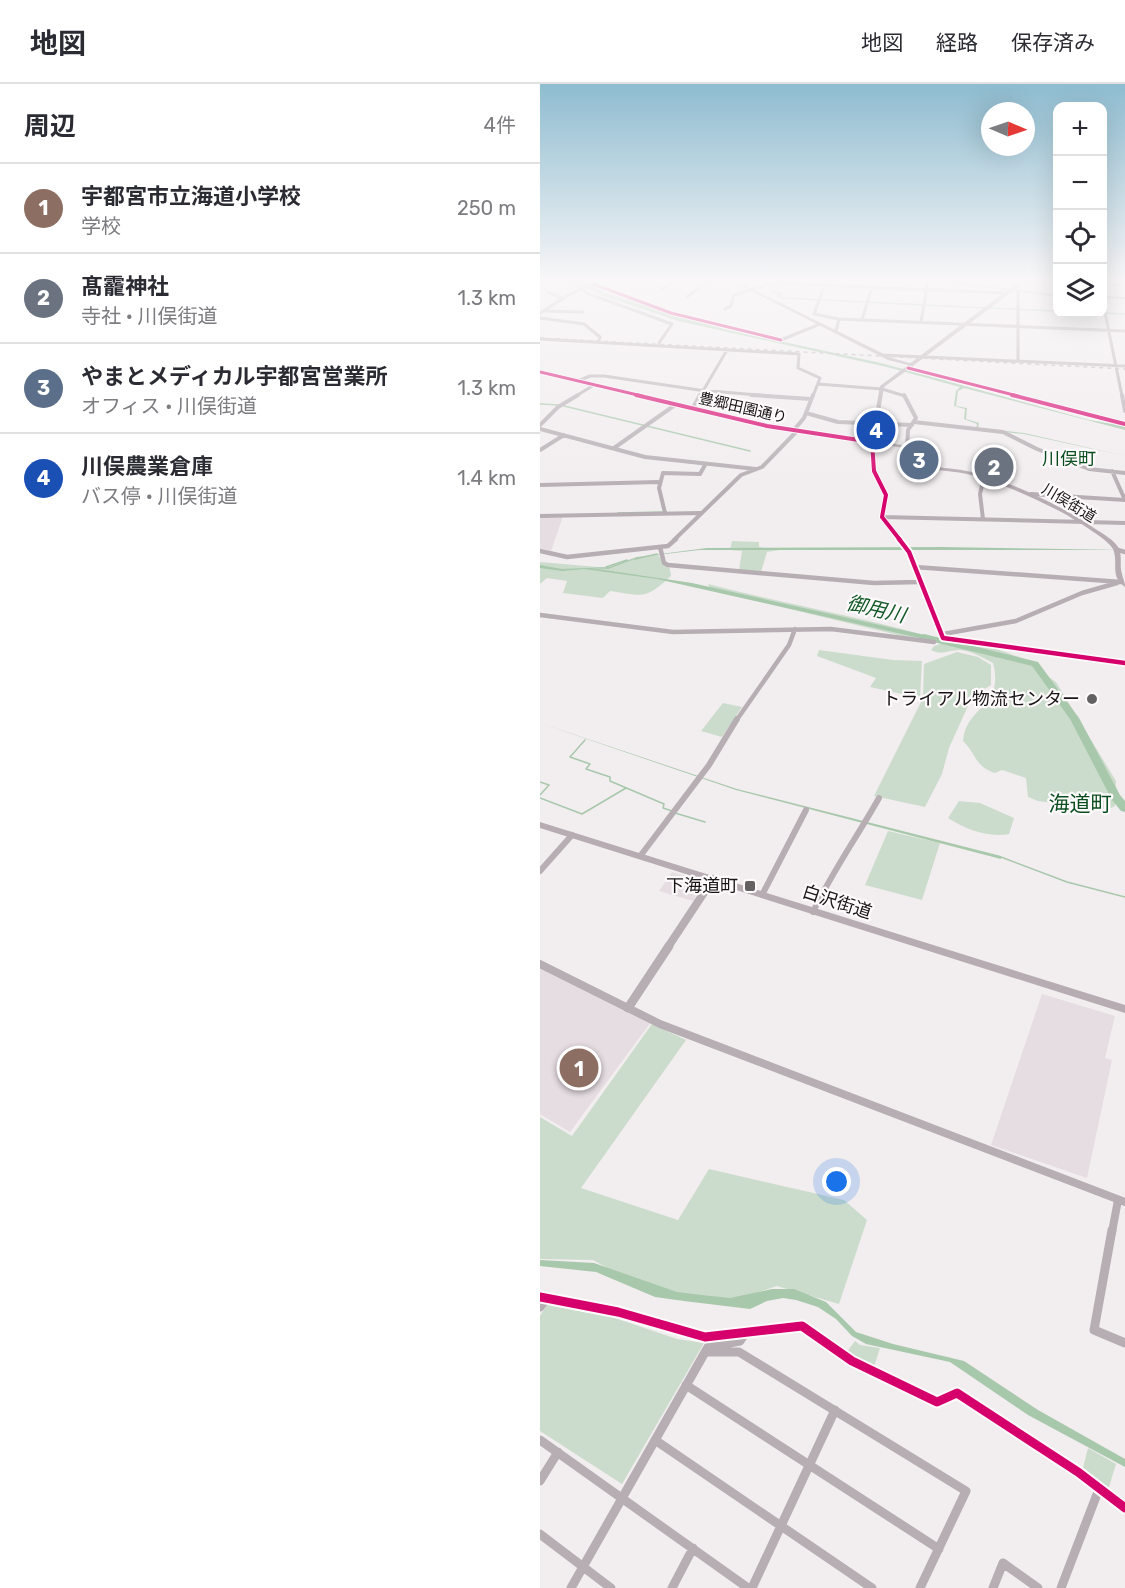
<!DOCTYPE html>
<html lang="ja">
<head>
<meta charset="utf-8">
<style>
  body { margin:0; font-family:Rubik,"Noto Sans JP",sans-serif; background:#f7f7f7; color:#2b2b33 }
  .controls { position:absolute; right:18px; top:18px; display:grid; overflow:hidden; border-radius:12px; box-shadow:0 6px 24px #0002 }
  .controls button { width:54px; height:54px; display:grid; place-items:center; padding:0; border:0; border-bottom:2px solid #e1e1e2; background:#fff; color:#2b2b33; font:30px sans-serif }
  .compass { position:absolute; left:441px; top:18px; width:54px; height:54px; border-radius:50%; background:#fff; box-shadow:0 6px 24px #0002; rotate:92deg }
  .you { position:absolute; left:297px; top:1098px; width:21px; height:21px; margin:-15px; border:4px solid #fff; border-radius:50%; background:#1a73e8; box-shadow:0 0 0 9px #1a73e833 }
  .badge { display:grid; place-items:center; width:39px; height:39px; border-radius:50%; background:#646162; color:#fff; font-size:20px; font-weight:700 }
  .pin { position:absolute; translate:-50% -50%; border:3px solid #fff; box-shadow:0 2px 6px #0006 }
  .list { margin:0; padding:0; list-style:none }
  h2 { display:flex; justify-content:space-between; align-items:center; height:78px; margin:0; padding:0 24px; font-size:26px }
  h2 small { font-size:20px; font-weight:400; color:#7c7c81 }
  .list li { display:grid; grid-template-columns:39px 1fr auto; gap:18px; align-items:center; box-sizing:border-box; height:90px; padding:0 24px; border-top:2px solid #e1e1e2 }
  .list b { display:block; font-size:22px; white-space:nowrap }
  .list p { margin:0; font-size:20px; white-space:nowrap; color:#7c7c81 }
  .list em { font-size:20px; font-style:normal; color:#7c7c81 }
  .icon { flex:none; width:33px; height:33px; fill:none; stroke:currentColor; stroke-width:2; stroke-linecap:round; stroke-linejoin:round }
  .map { position:relative; flex:none; width:585px; height:1504px; overflow:hidden }
  header { display:flex; align-items:center; gap:36px; box-sizing:border-box; height:84px; padding:0 30px; background:#fff; border-bottom:2px solid #e1e1e2 }
  header strong { font-size:28px }
  nav { display:flex; gap:33px; margin-inline-start:auto; font-size:21px }
  main { display:flex }
  aside { flex:1; background:#fff }
  .map>svg:first-child { display:block }
  .built { fill:#e6dde2 }
  .green { fill:#ccdccc }
  .water { fill:#a8c8ac }
  .lines { fill:none; stroke-linecap:round; stroke-linejoin:round }
  .stream { stroke:#a8c8ac; stroke-width:1.5 }
  .river { fill:#a8c8ac; fill-rule:evenodd }
  .minor-far5 { stroke:#b6aeb3; stroke-width:3 }
  .minor-far4 { stroke:#b6aeb3; stroke-width:4 }
  .minor-far3 { stroke:#b6aeb3; stroke-width:4.5 }
  .minor-far2 { stroke:#b6aeb3; stroke-width:6 }
  .minor-far1 { stroke:#b6aeb3; stroke-width:8 }
  .minor { stroke:#b6aeb3; stroke-width:9 }
  .tertiary-far3 { stroke:#b6aeb3; stroke-width:4 }
  .tertiary-far2 { stroke:#b6aeb3; stroke-width:4.5 }
  .tertiary-far1 { stroke:#b6aeb3; stroke-width:8 }
  .tertiary { stroke:#b6aeb3; stroke-width:9 }
  .secondary { fill:#b6acb2; fill-rule:evenodd }
  .primary { fill:#b9b0b4; fill-rule:evenodd }
  .rail { stroke:#b8b2b5; stroke-width:1.5; stroke-dasharray:4 4; stroke-linecap:butt }
  .cycleway-far3-casing { stroke:#fefafc; stroke-width:5 }
  .cycleway-far2-casing { stroke:#fefafc; stroke-width:6 }
  .cycleway-far1-casing { stroke:#fefafc; stroke-width:8 }
  .cycleway-casing { stroke:#fefafc; stroke-width:13 }
  .cycleway-far3 { stroke:#d6006c; stroke-width:3 }
  .cycleway-far2 { stroke:#d6006c; stroke-width:4 }
  .cycleway-far1 { stroke:#d6006c; stroke-width:4.5 }
  .cycleway { stroke:#d6006c; stroke-width:9 }
  .poi-dot { fill:#646162; stroke:#fefafc; stroke-width:2 }
  .labels { text-anchor:middle; dominant-baseline:central; stroke-width:4.5; stroke-linejoin:round; paint-order:stroke }
  .far-street-label { font-size:15px; fill:#171516; stroke:#fefafc }
  .far-quarter-label { font-size:18px; fill:#0a4e1f; stroke:#fefafc }
  .poi-label { font-size:18px; fill:#171516; stroke:#fefafc; text-anchor:end }
  .street-label { font-size:18px; fill:#171516; stroke:#fefafc }
  .water-label { font-size:20px; font-style:italic; fill:#135a27; stroke:#fefafc }
  .quarter-label { font-size:21px; fill:#0a4e1f; stroke:#fefafc }
</style>
</head>
<body>
<header>
<strong>地図</strong>
<nav><a>地図</a><a>経路</a><a>保存済み</a></nav>
</header>
<main>
<aside>
<h2>周辺<small>4件</small></h2>
<ul class="list">
<li><span class="badge" style="background:#8d6e63">1</span><div><b>宇都宮市立海道小学校</b><p>学校</p></div><em>250 m</em></li>
<li><span class="badge" style="background:#6b7280">2</span><div><b>髙靇神社</b><p>寺社 · 川俣街道</p></div><em>1.3 km</em></li>
<li><span class="badge" style="background:#5c6f8a">3</span><div><b>やまとメディカル宇都宮営業所</b><p>オフィス · 川俣街道</p></div><em>1.3 km</em></li>
<li><span class="badge" style="background:#1a4fb4">4</span><div><b>川俣農業倉庫</b><p>バス停 · 川俣街道</p></div><em>1.4 km</em></li>
</ul>
</aside>
<div class="map">
<svg width="585" height="1504" viewBox="0 0 585 1504">
  <rect width="100%" height="100%" fill="#f2edef"/>
  <!-- built -->
  <path class="built" d="M0 432H23L11 467 0 464Z
    M132 788 160 797 161 804 153 817 119 807Z
    M0 882 111 938 30 1048 0 1030Z
    M502 910 575 932 565 974 572 976 547 1094 451 1061Z"/>
  <!-- green -->
  <path class="green" d="M192 457 219 458V463L239 466 227 468 221 488 199 486 202 467 190 466Z
    M118 471 130 485 131 492C105 516 104 512 70 507L63 514 23 509 27 497 7 494 0 500V478L69 484 97 474Z
    M168 500C241 519 315 532 388 552L387 555 362 552 171 506Z
    M416 555H430L479 573 516 598 576 697 575 722 566 726 498 717 488 713 486 694 462 686 455 689C435 683 436 669 423 657 426 621 465 624 453 579 443 574 432 567 420 566 408 566 402 572 391 566L394 562Z
    M279 566 353 576 382 577 380 614 330 603 336 594 277 572Z
    M417 568 438 573 451 581V601L432 613 409 664 402 690 385 723 334 712 383 614 384 580Z
    M183 619 202 623 182 653 161 647Z
    M419 717 440 719 474 734 469 750C448 754 425 745 408 734Z
    M348 747 400 759 382 816 325 801Z
    M112 940 146 956 41 1104 138 1136 169 1085 304 1116 327 1136 299 1220 237 1202 182 1220 98 1201 53 1176 0 1175V1033L32 1052Z
    M7 1221 75 1234 137 1255 164 1259 82 1400 0 1347V1232Z
    M315 1257 320 1261 340 1264 334 1283 306 1269Z
    M548 1364 576 1380 568 1406 542 1388Z"/>
  <!-- water -->
  <path class="water" d="M32 197H42L69 210 188 246 341 279 549 336 585 342V346L424 304 418 307 416 322 427 324 426 335 439 339 438 344 484 349 585 372 484 350 436 345 437 340 424 335 425 325 414 322 416 307 420 303 347 283 138 237 63 212Z
    M401 463 585 466H159L100 473 68 485 51 484 152 499 398 554 393 557 117 495 44 485 22 487 0 484V481L22 485 69 483 97 473 167 464Z
    M0 639 197 705 461 772V775L196 706Z
    M0 1176 54 1179 137 1208 162 1211 190 1214 232 1205H254L286 1218 316 1248 353 1260 424 1277 498 1326 585 1375V1383L488 1331 410 1278 326 1260 312 1252 296 1235 278 1223 256 1216 243 1214 227 1217 210 1225 144 1217 115 1213 56 1188 0 1182Z"/>
  <g class="lines">
    <!-- stream -->
    <path class="stream" d="M223 197 237 204 232 208 242 210 237 212 243 214 445 224
      M449 224 518 227
      M562 229 585 230
      M0 320 20 321
      M24 322 210 367
      M78 429 122 428
      M95 475 117 470
      M66 483 87 476
      M45 656 30 673 50 680 46 685 70 693V697L124 720 123 724 132 727
      M0 698 9 701 0 711
      M0 714 42 730 86 704
      M135 729 165 738
      M461 773 527 798 585 813"/>
    <!-- river -->
    <path class="river" d="M384 550 498 578 539 634 580 711 585 717V728L581 727 572 716 530 635 492 582 381 555V551Z"/>
    <!-- minor-far5 -->
    <path class="minor-far5" d="M28 197 49 210 132 240 119 259
      M286 197 274 230 299 235 585 247
      M487 197 518 198
      M562 200 579 201
      M0 202 6 198
      M122 205 134 197
      M478 207V277
      M8 208 23 215
      M147 213 168 197
      M562 214 582 312
      M185 225 191 222 194 211 232 199 466 209
      M5 227 43 228
      M0 229 30 210 60 197
      M0 234 44 240 60 253 59 256
      M322 236 332 203
      M381 238 388 197
      M296 247 299 235
      M0 255 259 270 258 284 280 294 273 312
      M241 256 280 240
      M342 271 585 282
      M38 297 50 292H64L159 306 231 312
      M278 300 342 305 365 312
      M36 312 54 301
      M160 312 187 266"/>
    <!-- minor-far4 -->
    <path class="minor-far4" d="M211 311 271 315
      M364 311 376 334 368 346 367 363
      M582 311 585 327
      M152 325 160 311
      M266 329 298 338 372 341
      M374 338 463 348 497 365 549 385 585 389
      M0 341 18 323 38 311
      M0 345 105 373 216 385
      M253 347 264 334 273 311
      M332 358 334 387 346 411 342 433 360 456
      M74 364 135 321
      M0 366 24 351
      M572 387 585 416
      M0 401 118 398
      M491 410 585 416
      M125 429 119 404 123 389 160 390 165 381
      M0 432 161 429
      M342 433 585 439
      M443 435 440 410 444 393
      M134 456 201 391 222 383 256 348"/>
    <!-- minor-far3 -->
    <path class="minor-far3" d="M359 455 369 468 403 554 585 579
      M120 463 124 479 128 481 334 499 379 498
      M578 466 585 468
      M0 467 27 473 128 462 136 455
      M375 483 581 498
      M0 531 133 548 291 545 394 558
      M403 550 476 537 542 509 577 499
      M196 637 249 561 255 545"/>
    <!-- minor-far2 -->
    <path class="minor-far2" d="M101 771 169 681 197 635
      M0 787 32 751
      M222 811 266 726
      M273 828C292 788 317 753 339 714"/>
    <!-- minor-far1 -->
    <path class="minor-far1" d="M0 880 120 940 585 1118
      M572 1148 578 1116"/>
    <!-- minor -->
    <path class="minor" d="M572 1146 554 1246 585 1259
      M0 1213 78 1228 165 1253 262 1242 312 1277 397 1318 417 1309 538 1388 585 1424
      M0 1223 6 1215
      M165 1268H199L426 1407 380 1504
      M146 1301 399 1465
      M0 1356 208 1504
      M115 1356 332 1504
      M0 1397 18 1368
      M0 1450 71 1504
      M31 1504 168 1263 200 1257 207 1247
      M132 1504 153 1464
      M212 1504 295 1326
      M453 1504 463 1479 498 1504
      M521 1504 559 1405"/>
    <!-- tertiary-far3 -->
    <path class="tertiary-far3" d="M371 281 483 197
      M0 288 102 312"/>
    <!-- tertiary-far2 -->
    <path class="tertiary-far2" d="M96 311 227 342 332 358"/>
    <!-- tertiary-far1 -->
    <path class="tertiary-far1" d="M128 863 173 795"/>
    <!-- tertiary -->
    <path class="tertiary" d="M88 924 129 862"/>
    <!-- secondary -->
    <path class="secondary" d="M191 197H196L352 274 373 280V282L344 303 335 357 369 362 373 375C393 386 415 383 436 389 479 401 520 421 557 446 563 450 574 456 578 463 583 471 579 481 582 490 583 495 585 497 585 503 569 492 579 479 573 465 569 456 535 436 525 430 495 414 463 400 431 391 410 385 386 389 368 376L365 364 330 359 340 302 368 281 348 276Z
      M0 738 585 921V929L0 744Z"/>
    <!-- primary -->
    <path class="primary" d="M396 197H408L518 211V213Z
      M562 212 585 213V215L562 214Z"/>
    <!-- rail -->
    <path class="rail" d="M0 254 585 285"/>
    <!-- cycleway-far3 casing -->
    <g class="cycleway-far3-casing">
      <path id="cycleway-far3" d="M53 200 131 229 241 256
        M368 284 478 312
        M0 288 102 312"/>
    </g>
    <!-- cycleway-far2 casing -->
    <g class="cycleway-far2-casing">
      <path id="cycleway-far2" d="M96 311 227 342 332 358 334 387 346 411 342 433 360 456
        M472 311 585 340"/>
    </g>
    <!-- cycleway-far1 casing -->
    <g class="cycleway-far1-casing">
      <path id="cycleway-far1" d="M359 455 369 468 403 554 585 579"/>
    </g>
    <!-- cycleway casing -->
    <g class="cycleway-casing">
      <path id="cycleway" d="M0 1213 78 1228 165 1253 262 1242 312 1277 397 1318 417 1309 538 1388 585 1424"/>
    </g>
    <!-- cycleway-far3 -->
    <use href="#cycleway-far3" class="cycleway-far3"/>
    <!-- cycleway-far2 -->
    <use href="#cycleway-far2" class="cycleway-far2"/>
    <!-- cycleway-far1 -->
    <use href="#cycleway-far1" class="cycleway-far1"/>
    <!-- cycleway -->
    <use href="#cycleway" class="cycleway"/>
  </g>
  <!-- sky -->
  <linearGradient id="sky" x2="0" y2="1"><stop stop-color="#8ebcd0"/><stop offset="0.48" stop-color="#f9f7f8"/><stop offset="1" stop-color="#f9f7f8" stop-opacity="0"/></linearGradient>
  <rect width="585" height="408" fill="url(#sky)"/>
  <!-- markers -->
  <g class="poi-dot">
    <circle cx="552" cy="615" r="6"/>
    <rect x="204" y="796" width="12" height="12" rx="3"/>
  </g>
  <g class="labels">
    <!-- far-street labels -->
    <g class="far-street-label">
      <text transform="translate(203 324) rotate(13)">豊郷田園通り</text>
      <text transform="translate(529 419) rotate(31)">川俣街道</text>
    </g>
    <!-- far-quarter labels -->
    <g class="far-quarter-label">
      <text x="529" y="375">川俣町</text>
    </g>
    <!-- poi labels -->
    <g class="poi-label">
      <text x="540" y="615">トライアル物流センター</text>
      <text x="198" y="802">下海道町</text>
    </g>
    <!-- street labels -->
    <g class="street-label">
      <text transform="translate(297 818) rotate(18)">白沢街道</text>
    </g>
    <!-- water labels -->
    <g class="water-label">
      <text transform="translate(336 525) rotate(13)">御用川</text>
    </g>
    <!-- quarter labels -->
    <g class="quarter-label">
      <text x="540" y="719">海道町</text>
    </g>
  </g>
</svg>
<div class="controls">
<button>+</button>
<button>−</button>
<button><svg class="icon" aria-label="locate" viewBox="0 0 24 24"><circle cx="12" cy="12" r="6"/><path d="M12 2v4M12 18v4M2 12h4M18 12h4"/></svg></button>
<button><svg class="icon" aria-label="layers" viewBox="0 0 24 24"><path d="M12 4l9 5-9 5-9-5zM3 14l9 5 9-5"/></svg></button>
</div>
<svg class="compass" viewBox="-18 -18 36 36"><path d="M0-13l5 13h-10z" fill="#e53935"/><path d="M0 13l5-13h-10z" fill="#7c7c81"/></svg>
<div class="you"></div>
<div class="pin badge" style="left:39px;top:984px;background:#8d6e63">1</div>
<div class="pin badge" style="left:454px;top:383px;background:#6b7280">2</div>
<div class="pin badge" style="left:379px;top:376px;background:#5c6f8a">3</div>
<div class="pin badge" style="left:336px;top:346px;background:#1a4fb4">4</div>
</div>
</main>
</body>
</html>
